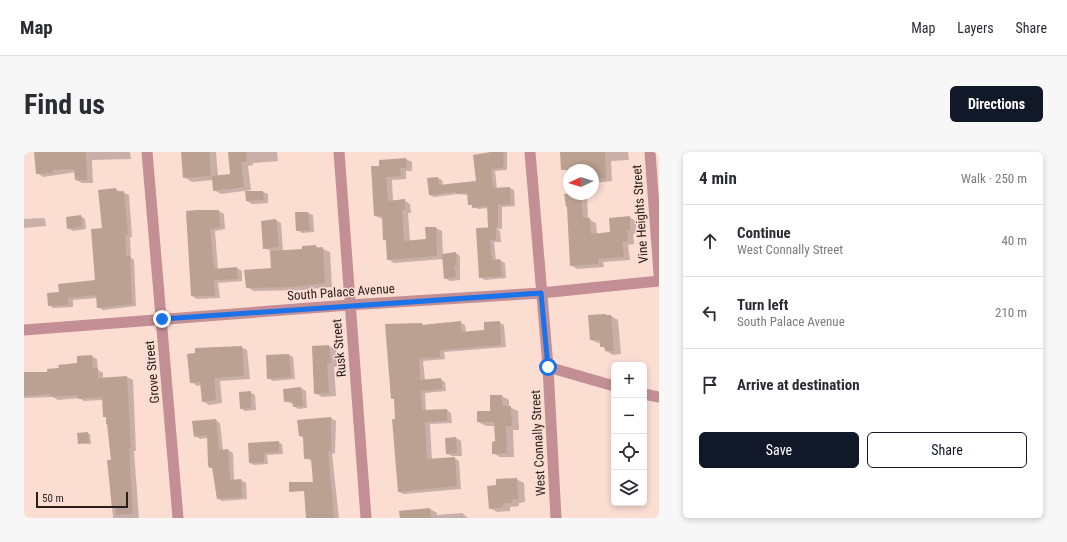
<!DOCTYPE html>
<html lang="en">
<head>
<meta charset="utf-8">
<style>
  body { margin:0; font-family:"Roboto Condensed",sans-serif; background:#f7f7f7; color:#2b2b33 }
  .controls { position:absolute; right:12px; bottom:12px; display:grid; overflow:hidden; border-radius:6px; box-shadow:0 2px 6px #0003 }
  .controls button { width:36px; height:36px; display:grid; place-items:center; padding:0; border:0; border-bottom:1px solid #e1e1e2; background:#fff; color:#2b2b33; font:20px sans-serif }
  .compass { position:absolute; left:539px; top:12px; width:36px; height:36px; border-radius:50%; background:#fff; box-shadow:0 2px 6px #0003; rotate:266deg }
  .scale { position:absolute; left:12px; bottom:10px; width:92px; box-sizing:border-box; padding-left:4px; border:2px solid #281e1a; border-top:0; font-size:11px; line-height:14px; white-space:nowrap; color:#281e1a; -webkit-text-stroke:3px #fbddd2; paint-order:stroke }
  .stop { position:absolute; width:12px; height:12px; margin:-9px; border:3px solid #1a73e8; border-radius:50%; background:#fff }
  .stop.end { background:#1a73e8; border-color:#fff; box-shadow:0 1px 4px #0008 }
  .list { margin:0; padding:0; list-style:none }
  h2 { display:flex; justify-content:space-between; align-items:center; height:52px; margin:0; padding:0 16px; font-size:17px }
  h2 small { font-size:13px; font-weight:400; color:#7c7c81 }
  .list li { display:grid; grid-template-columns:26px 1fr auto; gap:12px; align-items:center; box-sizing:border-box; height:72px; padding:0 16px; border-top:1px solid #e1e1e2 }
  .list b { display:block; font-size:15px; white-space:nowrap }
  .list p { margin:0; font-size:13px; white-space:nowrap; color:#7c7c81 }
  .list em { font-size:13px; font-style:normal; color:#7c7c81 }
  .actions { display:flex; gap:8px; padding:12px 16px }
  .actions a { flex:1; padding:9px 0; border:1px solid #111827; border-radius:6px; text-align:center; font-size:14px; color:#111827 }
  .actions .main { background:#111827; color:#fff }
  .icon { flex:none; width:22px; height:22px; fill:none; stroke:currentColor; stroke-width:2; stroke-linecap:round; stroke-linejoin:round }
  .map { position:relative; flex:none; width:635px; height:366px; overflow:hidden; border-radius:6px }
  header { display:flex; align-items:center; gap:24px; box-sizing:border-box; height:56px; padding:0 20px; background:#fff; border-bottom:1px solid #e1e1e2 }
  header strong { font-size:19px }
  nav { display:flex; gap:22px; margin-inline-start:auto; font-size:14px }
  .intro { display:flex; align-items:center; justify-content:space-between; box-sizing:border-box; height:96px; padding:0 24px }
  h1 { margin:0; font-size:28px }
  .button { padding:10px 18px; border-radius:6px; background:#111827; color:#fff; font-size:14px; font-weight:700 }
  main { display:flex; gap:24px; padding:0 24px }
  aside { flex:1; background:#fff; border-radius:6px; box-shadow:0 2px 6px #0003 }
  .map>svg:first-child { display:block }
  .shadow { fill:#0003 }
  .building { fill:#baa191 }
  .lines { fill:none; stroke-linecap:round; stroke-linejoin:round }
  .minor { stroke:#c38f95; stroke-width:11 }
  .route { stroke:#1a73e8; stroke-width:5 }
  .labels { text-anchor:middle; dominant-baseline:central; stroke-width:3; stroke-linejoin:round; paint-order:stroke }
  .street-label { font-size:13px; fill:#281e1a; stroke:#fbddd2 }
</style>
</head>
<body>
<header>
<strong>Map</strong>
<nav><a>Map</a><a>Layers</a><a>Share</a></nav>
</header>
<div class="intro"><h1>Find us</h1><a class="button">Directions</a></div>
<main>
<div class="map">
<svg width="635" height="366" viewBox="0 0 635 366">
  <rect width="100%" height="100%" fill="#fbddd2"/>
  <!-- shadow -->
  <path class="shadow" d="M11 0H106L107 7 68 8 69 31H58L52 28V20L19 25 13 21Z
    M158 0H192L194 24 207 23 205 0H253L254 9 229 11V13L224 14 227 38 197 42 190 38 189 28 168 30 160 25Z
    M468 0H483V18L471 19 473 37 486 36 490 38 491 54 478 55V77H473L476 79 477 90H470L472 109 476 108 481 111 482 126 461 128 456 125 465 76 464 56 454 57 445 52 444 43 434 42 410 45 405 43 414 26 418 28 419 33 453 29Z
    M537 0H604L605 8 587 9 588 29 569 31V18H545V42H563L564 67 572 71 573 83 587 81 605 65 612 69V81L609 82 610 92 604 93 606 108 579 110 580 115 553 117 547 113 542 12Z
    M382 7 388 10V19H382V27L368 28 369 49 380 48 386 52 387 61H384L386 89 403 88 402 76H412L418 79 419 103 432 101 436 104V128L426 129 421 126 419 107 370 111 364 107 359 67 351 64 356 15Z
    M91 37 105 43 108 85H106L107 106 110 108 112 154 79 158 74 155 73 146 49 148V155L29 156 25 153 36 141 73 129 79 77Z
    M239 40 244 42V51L228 52 223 49Z
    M195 59 200 62 201 77 191 79 194 117 213 116 218 119V129L194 131 196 146 173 147 168 144 163 60Z
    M284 61 289 63 290 80 278 81 273 78Z
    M57 64 61 67 62 77 49 79 44 76Z
    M19 66 21 67 22 74 0 76V67Z
    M252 68 257 71 259 99 280 98 291 94 306 100 308 135 278 138 230 139 223 135 248 117 247 99 240 96Z
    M587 164 594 168 597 202 589 203 582 199 577 192 567 188Z
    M436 170 441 173 442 181 462 179 475 170 480 173 482 195 420 200 421 207 399 209 401 228 416 227 421 230 422 239 401 241 402 259 423 258 427 261 428 271 406 272 408 308 430 306 435 309 437 337 380 342 375 340 371 248 368 246 398 172 400 174Z
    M305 194 312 198 314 215H310L312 244 298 245 291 241Z
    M217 195 223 198 226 227 196 229 198 251 185 253 179 249 178 233 173 234 167 230Z
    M265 203 269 205 271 227 249 229 244 226Z
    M68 204 73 207 74 218 79 221V227L103 225 109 228 112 299H110L115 366H89L84 309H88L83 266 80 264 79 248 60 249 55 246 34 248 29 245 0 246V222L24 221 54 212Z
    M277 236 282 239 283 256 274 257 270 254 269 252 261 249 260 238Z
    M226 240 231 243 232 258 221 259 217 256Z
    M478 244 485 248V255L494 259 495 278H489L490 305H476L469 301 472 290 471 274H462L454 270 467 260Z
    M307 266 312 269 311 301 308 302 315 366H283L290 331 288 309 281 306 280 286 276 284Z
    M192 268 196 271 199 298H204L209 301 210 328H217L222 331 223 347 198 349 193 346 189 317 186 315 184 286 176 287 171 284Z
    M63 281 66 282 67 292 55 291Z
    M432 286 437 289 438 304H428L423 302Z
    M254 290 258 292 259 302 243 303 244 312 230 313 226 311Z
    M492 327 500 331 501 350 495 351V354L486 355V359L473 360 466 356 473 334Z
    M406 357 413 361V363L438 361 444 366H376V359Z"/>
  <!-- building -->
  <path class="building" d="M10 0H62L63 28H51L50 17 29 18V21L12 22Z
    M157 0H185L187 24 159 26Z
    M204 0H222L223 10H217L220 35 189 39 188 24 206 22Z
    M467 0H479L480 9 479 16 467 17 469 36 486 35 487 52 474 53V75H464L463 54 448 56V53H444L443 41 432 42V40L405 43 403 26 414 25 415 33 452 29 449 3Z
    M536 0H581L582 26 571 27 570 18H537Z
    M382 6 383 16H376L377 24 362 25 364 49 381 47V58H378L380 89 402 87 401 75H412L413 104 363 108 362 88H359L358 64H350L347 14H355V8Z
    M92 36V40L100 39 104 83H101L102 104H106L108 152 73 156 72 143 44 146V153L24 154 23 141 35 140 34 132 71 128 67 77 78 76 74 38Z
    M221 39H239L240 48 222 49Z
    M540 42H557L559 66H566L567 82 586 80 585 66 606 64V78H603L604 89 598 90 600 105 574 107V112L546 114 543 55H542Z
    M173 58H195L196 75 186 77 190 117 213 115 214 127 190 128 191 144H167L162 59Z
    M271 60H284L286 78 272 79Z
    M57 63 58 75 43 77 42 65Z
    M252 67 255 95 239 97 237 69Z
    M472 75V88H466L468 108 476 107 478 124 455 126 452 76Z
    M292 93V96L299 95 301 131 270 135 222 136 220 118 247 116 246 99 278 97V94Z
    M432 100 433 114H430L432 125 420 127 418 102Z
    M582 162V163H587L590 199H581V195H576V188H566L564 163Z
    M437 169V180L460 178V170L476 169 477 193 416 198V205L395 206 396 228 417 226 418 237 397 239 398 258 423 257V269L401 270 403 307 431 305 433 334 374 340 368 267H371L370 247H367L361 172 398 171V173Z
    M305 193 307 211H303L305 241 290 242 288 194Z
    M218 194 220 224 190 226 192 248 178 250 176 230 166 231 163 202 171 201V196Z
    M265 202 267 225 243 227 242 203Z
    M68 203 69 217 74 216V226L103 224 107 296H105L109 362 92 363V356H88L83 308H87L83 272H82V265H79L78 245 54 247 53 243 27 245V242L0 244V220H23V217L35 216 34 213 53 211V204Z
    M277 235 279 254 269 255 268 249 260 250 259 237Z
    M227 239V256L216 257 215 240Z
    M466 243H478V254H487L488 274H482L483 301 468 302V290L471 289 470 270H453V259H466Z
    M307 265V299H304L310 366H282L280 339 265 340V330H289L287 306 280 307 279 284H275L273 268Z
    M192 267 195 298 204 297 206 328 217 327 218 345 193 347 188 315 185 316 184 312 183 283 170 285 168 269Z
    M64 280 65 291 54 292 53 281Z
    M432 285 433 301 422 302 421 286Z
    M255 289V300L240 301V310L225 311 224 291Z
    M493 326 494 347H488V351H479V355L465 357 463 334 472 333V327Z
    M406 356 407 366H376L375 359Z"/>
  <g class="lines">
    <!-- minor -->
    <path class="minor" d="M123 0 154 366
      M315 0 342 366
      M506 0 524 215 532 366
      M626 0 635 122
      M0 178 325 153 517 141 635 129
      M524 215 590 234
      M620 242 635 245"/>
  </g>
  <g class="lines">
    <!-- route -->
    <path class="route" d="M138 167 517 141 524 215"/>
  </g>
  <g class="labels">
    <!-- street labels -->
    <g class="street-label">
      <text transform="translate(616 62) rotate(-94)">Vine Heights Street</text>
      <text transform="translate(317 140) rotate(-4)">South Palace Avenue</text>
      <text transform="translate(315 196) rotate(-95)">Rusk Street</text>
      <text transform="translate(128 220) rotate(-95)">Grove Street</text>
      <text transform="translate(514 291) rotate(-93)">West Connally Street</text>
    </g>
  </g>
</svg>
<div class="controls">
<button>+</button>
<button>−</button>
<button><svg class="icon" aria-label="locate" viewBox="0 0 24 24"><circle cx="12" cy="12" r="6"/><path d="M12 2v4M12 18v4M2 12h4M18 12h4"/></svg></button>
<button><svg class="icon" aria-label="layers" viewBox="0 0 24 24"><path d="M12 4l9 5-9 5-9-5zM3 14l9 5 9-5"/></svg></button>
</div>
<svg class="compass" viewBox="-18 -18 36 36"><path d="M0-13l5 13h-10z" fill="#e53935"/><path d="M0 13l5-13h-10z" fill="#7c7c81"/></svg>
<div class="scale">50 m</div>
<div class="stop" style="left:524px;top:215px"></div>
<div class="stop end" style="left:138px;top:167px"></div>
</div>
<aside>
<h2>4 min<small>Walk · 250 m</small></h2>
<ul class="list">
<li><svg class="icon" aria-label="ahead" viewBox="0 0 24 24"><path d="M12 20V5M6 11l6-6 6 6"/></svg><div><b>Continue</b><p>West Connally Street</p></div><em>40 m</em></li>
<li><svg class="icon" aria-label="left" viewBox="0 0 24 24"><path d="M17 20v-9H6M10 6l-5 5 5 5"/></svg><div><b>Turn left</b><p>South Palace Avenue</p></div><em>210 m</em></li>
<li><svg class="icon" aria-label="arrive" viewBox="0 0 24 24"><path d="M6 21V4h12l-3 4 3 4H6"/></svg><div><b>Arrive at destination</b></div></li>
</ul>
<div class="actions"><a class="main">Save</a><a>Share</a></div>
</aside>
</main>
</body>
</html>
